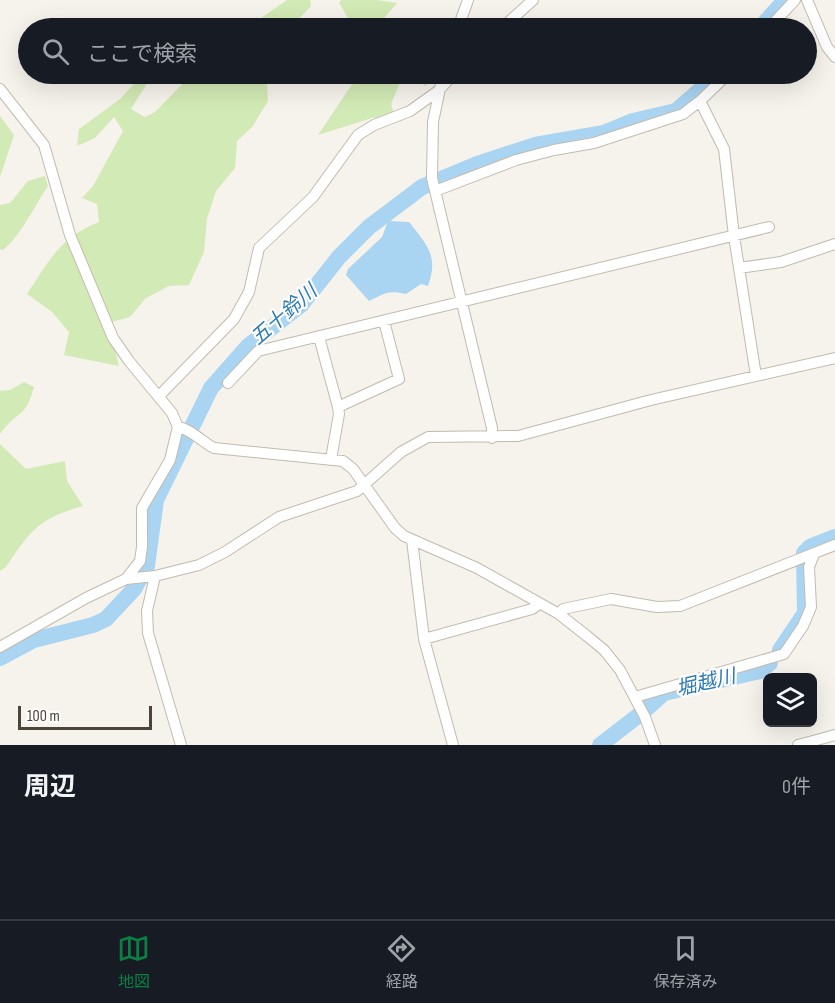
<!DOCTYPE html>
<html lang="ja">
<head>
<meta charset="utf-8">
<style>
  body { margin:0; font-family:"Sofia Sans Condensed","Noto Sans JP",sans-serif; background:#242831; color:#f1f3f6 }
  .controls { position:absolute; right:18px; bottom:18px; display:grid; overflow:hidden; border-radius:9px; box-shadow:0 6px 24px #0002 }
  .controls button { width:54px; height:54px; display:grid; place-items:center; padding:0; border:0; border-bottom:2px solid #363941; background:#171b24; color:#f1f3f6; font:30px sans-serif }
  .scale { position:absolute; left:18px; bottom:15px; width:134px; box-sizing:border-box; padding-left:6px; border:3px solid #4b4439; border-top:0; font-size:16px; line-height:21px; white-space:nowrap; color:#4b4439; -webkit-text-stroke:4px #fff; paint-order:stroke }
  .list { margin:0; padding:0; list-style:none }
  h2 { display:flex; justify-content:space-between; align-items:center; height:78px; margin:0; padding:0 24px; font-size:26px }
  h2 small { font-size:20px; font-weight:400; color:#9ea1a6 }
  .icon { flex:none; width:33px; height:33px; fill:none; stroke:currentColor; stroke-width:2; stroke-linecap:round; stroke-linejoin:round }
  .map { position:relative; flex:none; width:835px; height:745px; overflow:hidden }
  .search { position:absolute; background:#171b24; box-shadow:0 6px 24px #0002; left:18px; right:18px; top:18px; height:66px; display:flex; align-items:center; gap:15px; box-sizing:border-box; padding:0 21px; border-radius:33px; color:#9ea1a6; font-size:22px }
  .sheet { height:174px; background:#171b24 }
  nav { display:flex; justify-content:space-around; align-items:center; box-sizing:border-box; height:84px; border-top:2px solid #363941; background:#171b24; font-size:16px; color:#9ea1a6 }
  nav a { display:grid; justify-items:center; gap:3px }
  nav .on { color:#0b8043 }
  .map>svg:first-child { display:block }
  .green { fill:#d2eab5 }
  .water { fill:#a9d4f2 }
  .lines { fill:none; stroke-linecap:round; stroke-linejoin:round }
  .river { stroke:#a9d4f2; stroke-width:16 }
  .minor-casing { stroke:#c2bbae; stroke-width:12 }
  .minor { stroke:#fff; stroke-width:10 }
  .labels { text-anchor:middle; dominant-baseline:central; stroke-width:4.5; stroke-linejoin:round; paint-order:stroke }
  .water-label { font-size:20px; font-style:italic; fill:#2e7ab2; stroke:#fff }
</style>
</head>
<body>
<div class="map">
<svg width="835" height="745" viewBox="0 0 835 745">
  <rect width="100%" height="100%" fill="#f6f3ec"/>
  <!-- green -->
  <path class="green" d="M287 0H310L311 6 294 24 293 28H225L243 19 258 20Z
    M341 0H377L397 3 385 17 382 28H354L339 3Z
    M143 74H153L131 109 145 117 155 112 192 74H262L267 82 268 101 253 126 237 141 235 168 216 191 207 219 204 252 189 285 169 286 146 298 130 317 108 323 119 366 64 355 69 332 52 312 27 294C49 261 60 237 99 222L97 204 82 198 93 186 123 131 114 117 95 138 77 146 79 129 120 99Z
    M359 74H439L425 86 412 74 400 83 391 104 395 117 372 118 318 135Z
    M0 116 14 135 0 177Z
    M45 176 48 186C35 205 20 237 3 250L0 249V205L10 203 28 181Z
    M24 382 34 387C25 420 17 410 0 434V391L10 390Z
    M0 444 26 469 65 461 67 481 83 506C39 518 30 531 6 567L0 571Z"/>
  <!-- water -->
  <path class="water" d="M388 221 409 222C427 245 439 256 428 286L421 284 406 294C389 290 385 293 369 301L346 275 348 269 382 237Z"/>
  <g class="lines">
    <!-- river -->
    <path class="river" d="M760 28 785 0
      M780 650 805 613 804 553 810 547 835 537
      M0 658 34 640 93 625 106 619 134 589 147 566 156 500 211 388 248 346 301 305 339 257 369 227 422 187 480 163 535 145 604 133 633 121 676 111 718 74
      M645 710 664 693 760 671 770 663
      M600 745 639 715"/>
    <!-- minor casing -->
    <g class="minor-casing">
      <path id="minor" d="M807 0 827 47 835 57
        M458 28 468 0
        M502 28 533 0
        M769 28 795 0
        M443 74 433 122 432 178 492 428V438
        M0 89 44 145 70 235 113 338 129 361 172 413 178 427 170 460 142 508V547L140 561 126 579
        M700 101 724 149 734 236 756 376
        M435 191 516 160 554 150 594 143 683 114 700 101 728 74
        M739 268 781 262 835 244
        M319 337 338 407 399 379 384 321
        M228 383 258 351 769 227
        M159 396 234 319 249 292 259 248 313 197 358 135 374 125 410 111 438 91 454 74
        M178 427C191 429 202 442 214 448L343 461 353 469 395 528 404 536 477 568 559 614 587 636 604 650 620 670 645 717 655 745
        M331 459 339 414 338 407
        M412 540 424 639 453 745
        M155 576 147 611 148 633 181 745
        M559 614 563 609 611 599 657 607 680 606 835 545
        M424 639 532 609 539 604
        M0 647 86 598 126 579 155 576 199 565 225 552 279 517 357 491 401 452 428 437 518 436 651 400 835 358
        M635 697 784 654 803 626 811 607 809 567 814 554
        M798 745 835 735"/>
    </g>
    <!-- minor -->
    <use href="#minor" class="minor"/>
  </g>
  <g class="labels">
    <!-- water labels -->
    <g class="water-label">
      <text transform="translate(284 315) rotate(-41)">五十鈴川</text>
      <text transform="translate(706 683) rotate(-13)">堀越川</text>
    </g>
  </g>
</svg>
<div class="controls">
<button><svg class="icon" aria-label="layers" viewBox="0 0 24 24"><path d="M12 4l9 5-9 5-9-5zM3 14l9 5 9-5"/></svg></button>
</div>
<div class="scale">100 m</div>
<div class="search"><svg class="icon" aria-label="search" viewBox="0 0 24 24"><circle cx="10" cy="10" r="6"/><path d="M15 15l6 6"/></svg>ここで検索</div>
</div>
<section class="sheet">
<h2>周辺<small>0件</small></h2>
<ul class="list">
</ul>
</section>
<nav>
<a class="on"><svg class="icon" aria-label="map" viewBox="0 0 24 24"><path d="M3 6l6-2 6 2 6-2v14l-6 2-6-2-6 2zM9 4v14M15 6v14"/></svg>地図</a>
<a><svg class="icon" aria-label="directions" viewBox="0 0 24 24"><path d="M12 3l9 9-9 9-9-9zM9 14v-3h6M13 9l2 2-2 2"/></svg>経路</a>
<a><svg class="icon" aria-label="saved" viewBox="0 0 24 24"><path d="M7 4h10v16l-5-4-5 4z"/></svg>保存済み</a>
</nav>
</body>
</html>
